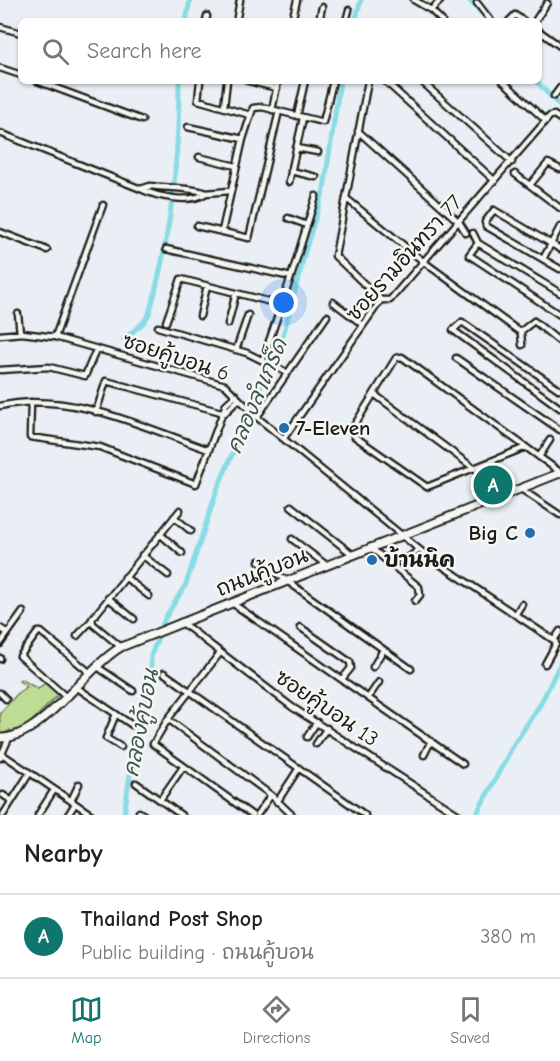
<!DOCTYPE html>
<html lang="en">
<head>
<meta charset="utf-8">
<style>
  body { margin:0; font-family:"Comic Neue","Playpen Sans Thai",sans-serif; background:#f6f6f6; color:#222 }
  .you { position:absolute; left:284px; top:303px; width:21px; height:21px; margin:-15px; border:4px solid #fff; border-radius:50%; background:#1a73e8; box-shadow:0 0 0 9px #1a73e833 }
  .badge { display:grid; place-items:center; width:39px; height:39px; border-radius:50%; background:#0f766e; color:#fff; font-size:20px; font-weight:700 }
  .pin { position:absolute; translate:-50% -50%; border:3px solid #fff; box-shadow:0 2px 6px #0006 }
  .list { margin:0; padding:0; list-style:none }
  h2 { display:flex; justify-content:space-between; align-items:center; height:78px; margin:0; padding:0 24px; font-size:26px }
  h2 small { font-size:20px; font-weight:400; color:#767676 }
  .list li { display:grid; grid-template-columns:39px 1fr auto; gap:18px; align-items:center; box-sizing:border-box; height:84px; padding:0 24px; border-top:2px solid #e0e0e0 }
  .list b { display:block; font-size:22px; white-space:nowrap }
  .list p { margin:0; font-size:20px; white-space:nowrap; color:#767676 }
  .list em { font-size:20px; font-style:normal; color:#767676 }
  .icon { flex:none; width:33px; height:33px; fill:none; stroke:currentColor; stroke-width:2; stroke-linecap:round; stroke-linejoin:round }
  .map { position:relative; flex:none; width:560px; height:815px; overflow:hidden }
  .search { position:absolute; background:#fff; box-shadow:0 2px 4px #0004; left:18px; right:18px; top:18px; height:66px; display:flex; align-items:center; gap:15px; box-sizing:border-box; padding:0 21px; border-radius:9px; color:#767676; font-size:22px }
  .sheet { height:162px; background:#fff }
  nav { display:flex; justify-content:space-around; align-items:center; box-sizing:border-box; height:84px; border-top:2px solid #e0e0e0; background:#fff; font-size:16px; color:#767676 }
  nav a { display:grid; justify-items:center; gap:3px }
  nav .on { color:#0f766e }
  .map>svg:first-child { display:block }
  .green { fill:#bedc94; stroke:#6d7c58; stroke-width:1.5 }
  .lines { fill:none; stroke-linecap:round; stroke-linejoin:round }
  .canal { stroke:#8adbe4; stroke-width:5 }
  .street-casing { stroke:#1c1c1c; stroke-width:9 }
  .secondary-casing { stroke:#1c1c1c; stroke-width:11 }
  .street { stroke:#f6f6f2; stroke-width:4.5 }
  .secondary { stroke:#f6f6f2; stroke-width:7 }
  .poi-dot { fill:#1f6fb2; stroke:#f6f6f2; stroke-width:2 }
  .labels { text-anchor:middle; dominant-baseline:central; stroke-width:5; stroke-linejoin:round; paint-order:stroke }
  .street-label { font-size:21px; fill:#1c1c1c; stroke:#f6f6f2 }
  .poi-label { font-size:21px; font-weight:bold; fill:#1c1c1c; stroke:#f6f6f2; text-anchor:start }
  .water-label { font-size:22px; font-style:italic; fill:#3d5558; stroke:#f6f6f2 }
</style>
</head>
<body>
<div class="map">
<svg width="560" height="815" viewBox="0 0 560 815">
  <rect width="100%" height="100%" fill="#e9eff4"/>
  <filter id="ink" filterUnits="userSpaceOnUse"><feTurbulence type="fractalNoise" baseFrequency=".0167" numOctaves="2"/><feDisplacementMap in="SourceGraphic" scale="12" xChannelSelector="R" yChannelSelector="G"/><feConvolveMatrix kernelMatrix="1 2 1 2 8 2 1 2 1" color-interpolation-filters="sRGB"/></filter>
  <g filter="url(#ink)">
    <!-- green -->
    <path class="green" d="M21 679 38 689 46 682 60 693 28 725 12 735 10 730 0 736V713L19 692 27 687 19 681Z"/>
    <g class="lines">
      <!-- canal -->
      <path class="canal" d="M469 0 487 18
        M186 21 190 0
        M355 21 361 0
        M536 81 560 106
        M124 339 143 323 149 314C171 238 179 160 179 81
        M124 815 137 727 151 680V656L165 618 186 584 217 490 284 332 306 248 324 189 340 81
        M476 815 514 744 540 705 560 664"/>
      <!-- street casing -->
      <g class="street-casing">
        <path id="street" d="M414 0 431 10 442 21
          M477 3 491 21
          M431 10 441 0
          M237 17 240 0
          M206 21 207 16
          M292 21 297 0
          M319 21 322 7
          M346 21 349 10
          M509 21 515 15 524 21
          M535 21 547 3
          M0 27 21 33
          M539 31 560 46
          M0 68 21 75
          M37 81 142 120
          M200 81 198 100 250 115
          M248 81 277 88
          M368 81 335 256 381 300
          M385 81 495 181
          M421 81 512 162
          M503 81 546 121
          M554 96 560 88
          M224 107 227 81
          M272 110 278 81
          M297 116 305 81
          M188 127 243 139
          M358 131 459 222 466 233
          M0 133 141 189
          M296 148 318 152
          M199 157 236 166
          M291 171 316 177
          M515 174 560 208
          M289 182 303 118
          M530 185 548 163 560 169
          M150 186C163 188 197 188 206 193 191 204 157 197 141 189Z
          M206 193 230 191
          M347 199 424 262 520 332 534 321 560 342
          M288 218 307 225
          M197 226 249 238 279 111
          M222 231 243 139 253 108 262 107 323 122 333 81
          M0 232 47 250
          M473 233 478 243 560 293
          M478 243 469 255 560 315
          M166 249 291 277 263 359
          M560 249 494 210 485 222 486 226 560 269
          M543 259 560 227
          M291 277 316 196
          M333 302 363 325
          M18 314 20 333
          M200 316 207 286
          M166 322 181 279 283 305
          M228 324 236 293
          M158 327 247 353 288 373
          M521 332 522 345
          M0 335 22 333 55 337 225 385 258 418 426 555 555 641 556 644 545 664
          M55 337 103 205
          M236 350 248 315
          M456 358 560 430
          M0 370 49 367 85 376 96 350
          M560 390 462 322 453 330 560 408
          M374 394 475 469
          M31 402 30 437 100 447 196 484 226 404 236 395
          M0 406C70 390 145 428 209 450
          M96 412 106 381 225 413
          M225 413 239 399
          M257 417 327 316
          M284 438 381 300H390L550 116 554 115 560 119
          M526 447 427 487 354 436 352 429 396 358 402 357 560 472
          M539 457 550 440
          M521 489 560 515
          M291 506 352 554
          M174 517 191 531
          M160 534 182 553
          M292 539 325 564
          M370 547 419 587 420 595 415 601
          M142 555 168 575
          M259 561 411 669
          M401 563 419 550
          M125 577 149 596
          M108 598 134 619
          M232 603 463 764
          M515 615 522 604
          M181 622 292 707 459 815
          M300 627 350 662 351 668 342 679
          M0 628 8 633
          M77 636 91 621
          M554 640 560 631
          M0 644 23 612
          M121 647 93 624 92 619 180 510
          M220 653 168 719 153 744 252 815
          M0 658V659
          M96 666 133 691
          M373 667 383 650
          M164 673 365 815
          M76 687 132 725
          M0 693 6 699
          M66 697 20 656 38 632H41L89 672
          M368 698 379 682
          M116 714 106 738 121 747
          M168 719 271 795 292 815
          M307 737 317 722
          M316 744 327 728
          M2 754 92 815
          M424 755 431 741
          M0 758 9 738
          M136 783 181 815
          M3 795 12 801
          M160 800 183 767
          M71 801 79 784
          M277 802 299 768
          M139 812 144 815
          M3 815 29 774
          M38 815 54 790
          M68 815 75 804
          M257 815 271 795"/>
      </g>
      <!-- secondary casing -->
      <g class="secondary-casing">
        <path id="secondary" d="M0 738C42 739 85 668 121 647L560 473"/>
      </g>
      <!-- street -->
      <use href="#street" class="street"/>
      <!-- secondary -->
      <use href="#secondary" class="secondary"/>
    </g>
  </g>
  <!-- markers -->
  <g class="poi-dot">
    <circle cx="284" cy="428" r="6"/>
    <circle cx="530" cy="533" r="6"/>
    <circle cx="372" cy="560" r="6"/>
  </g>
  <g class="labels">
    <!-- street labels -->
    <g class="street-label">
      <text transform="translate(404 258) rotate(-48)">ซอยรามอินทรา 77</text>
      <text transform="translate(176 357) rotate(18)">ซอยคู้บอน 6</text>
      <text transform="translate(262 572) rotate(-22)">ถนนคู้บอน</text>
      <text transform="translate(327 708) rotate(34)">ซอยคู้บอน 13</text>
    </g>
    <!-- poi labels -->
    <g class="poi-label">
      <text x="296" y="428">7-Eleven</text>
      <text x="518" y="533" text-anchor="end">Big C</text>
      <text x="384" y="560">บ้านนิค</text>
    </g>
    <!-- water labels -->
    <g class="water-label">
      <text transform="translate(257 396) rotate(-67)">คลองลำเกร็ด</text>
      <text transform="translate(141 723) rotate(-79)">คลองคู้บอน</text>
    </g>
  </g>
</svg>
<div class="you"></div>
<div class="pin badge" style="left:493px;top:485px">A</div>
<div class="search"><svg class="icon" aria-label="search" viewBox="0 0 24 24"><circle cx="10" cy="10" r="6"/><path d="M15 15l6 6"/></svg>Search here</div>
</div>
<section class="sheet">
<h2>Nearby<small></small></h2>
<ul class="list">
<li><span class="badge">A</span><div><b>Thailand Post Shop</b><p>Public building · ถนนคู้บอน</p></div><em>380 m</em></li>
</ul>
</section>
<nav>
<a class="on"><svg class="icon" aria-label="map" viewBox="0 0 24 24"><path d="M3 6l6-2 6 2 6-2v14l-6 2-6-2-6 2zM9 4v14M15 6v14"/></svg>Map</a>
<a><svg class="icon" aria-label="directions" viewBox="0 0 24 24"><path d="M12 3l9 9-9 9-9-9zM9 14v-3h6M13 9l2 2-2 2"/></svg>Directions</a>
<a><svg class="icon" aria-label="saved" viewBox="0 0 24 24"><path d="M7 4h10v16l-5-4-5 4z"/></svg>Saved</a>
</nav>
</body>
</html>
